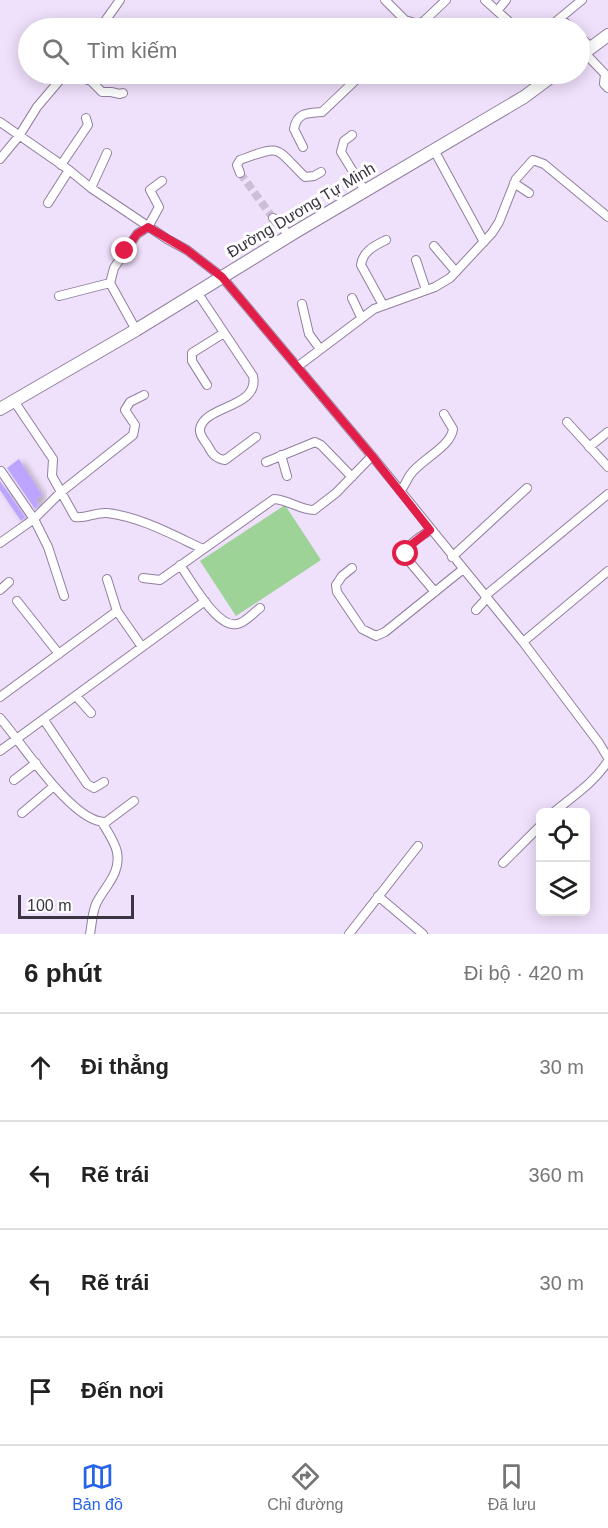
<!DOCTYPE html>
<html lang="vi">
<head>
<meta charset="utf-8">
<style>
  body { margin:0; font-family:Arial,sans-serif; background:#f6f6f6; color:#222 }
  .controls { position:absolute; right:18px; bottom:18px; display:grid; overflow:hidden; border-radius:9px; box-shadow:0 3px 15px #0003 }
  .controls button { width:54px; height:54px; display:grid; place-items:center; padding:0; border:0; border-bottom:2px solid #e0e0e0; background:#fff; color:#222; font:30px sans-serif }
  .scale { position:absolute; left:18px; bottom:15px; width:116px; box-sizing:border-box; padding-left:6px; border:3px solid #3b3441; border-top:0; font-size:16px; line-height:21px; white-space:nowrap; color:#3b3441; -webkit-text-stroke:4px #fff; paint-order:stroke }
  .stop { position:absolute; width:18px; height:18px; margin:-14px; border:4px solid #e11d48; border-radius:50%; background:#fff }
  .stop.end { background:#e11d48; border-color:#fff; box-shadow:0 2px 6px #0008 }
  .list { margin:0; padding:0; list-style:none }
  h2 { display:flex; justify-content:space-between; align-items:center; height:78px; margin:0; padding:0 24px; font-size:26px }
  h2 small { font-size:20px; font-weight:400; color:#767676 }
  .list li { display:grid; grid-template-columns:39px 1fr auto; gap:18px; align-items:center; box-sizing:border-box; height:108px; padding:0 24px; border-top:2px solid #e0e0e0 }
  .list b { display:block; font-size:22px; white-space:nowrap }
  .list em { font-size:20px; font-style:normal; color:#767676 }
  .icon { flex:none; width:33px; height:33px; fill:none; stroke:currentColor; stroke-width:2; stroke-linecap:round; stroke-linejoin:round }
  .map { position:relative; flex:none; width:608px; height:934px; overflow:hidden }
  .search { position:absolute; background:#fff; box-shadow:0 3px 15px #0003; left:18px; right:18px; top:18px; height:66px; display:flex; align-items:center; gap:15px; box-sizing:border-box; padding:0 21px; border-radius:33px; color:#767676; font-size:22px }
  .sheet { height:510px; background:#fff }
  nav { display:flex; justify-content:space-around; align-items:center; box-sizing:border-box; height:84px; border-top:2px solid #e0e0e0; background:#fff; font-size:16px; color:#767676 }
  nav a { display:grid; justify-items:center; gap:3px }
  nav .on { color:#2563eb }
  .map>svg:first-child { display:block }
  .green { fill:#9dd396 }
  .building { fill:#bba5fe; filter:url(#shadow) }
  .lines { fill:none; stroke-linecap:round; stroke-linejoin:round }
  .minor-tunnel { stroke:#cbbed6; stroke-width:8; stroke-dasharray:8 4; stroke-linecap:butt }
  .minor-casing { stroke:#907f9e; stroke-width:10 }
  .highway-casing { stroke:#907f9e; stroke-width:14 }
  .minor { stroke:#fff; stroke-width:8 }
  .highway { stroke:#fff; stroke-width:12 }
  .route { stroke:#e11d48; stroke-width:8 }
  .labels { text-anchor:middle; dominant-baseline:central; stroke-width:6; stroke-linejoin:round; paint-order:stroke }
  .street-label { font-size:16px; fill:#3b3441; stroke:#fff }
</style>
</head>
<body>
<div class="map">
<svg width="608" height="934" viewBox="0 0 608 934">
  <defs>
    <filter id="shadow"><feDropShadow dx="4.5" dy="2.5" stdDeviation="3" flood-color="#0004"/></filter>
  </defs>
  <rect width="100%" height="100%" fill="#efe0fb"/>
  <!-- green -->
  <path class="green" d="M285 505 321 560 236 616 200 561Z"/>
  <!-- building -->
  <path class="building" d="M19 459 42 495 36 500 39 505 35 509 7 468Z
    M0 481 25 517 21 521 0 490Z"/>
  <g class="lines">
    <!-- minor-tunnel -->
    <path class="minor-tunnel" d="M240 173 273 218"/>
    <!-- minor casing -->
    <g class="minor-casing">
      <path id="minor" d="M385 0 405 20 418 24 424 21 446 0
        M485 0 516 28
        M497 11 506 0
        M560 18 571 28
        M100 28 120 0
        M548 28 582 0
        M580 37 591 47
        M584 52 605 74 604 84 608 88
        M72 74 91 81 102 92H111L120 94 123 93
        M0 122 69 170 91 188 167 239 187 250 222 277 372 456 523 642 599 743 608 758
        M352 135 344 141 341 152 365 191
        M303 147 294 129C297 112 308 113 322 112L362 74
        M434 150 484 242
        M0 159 19 136 37 107 65 74
        M61 165 88 125 86 118
        M240 173 237 165 240 160C283 144 274 147 305 177L314 176 321 172
        M514 183 529 193
        M91 188 107 153
        M48 203 69 170
        M273 218 290 236
        M434 246 456 272
        M416 260 426 290
        M197 292 253 376C260 408 204 405 200 429 199 435 205 441 208 446 212 454 216 459 225 460L256 437
        M59 296 110 283
        M352 298 361 317
        M302 304 309 334 320 349
        M383 305 361 265C363 251 374 246 386 240
        M136 330 110 283 114 268 137 234 148 227 159 207 150 190 162 181
        M297 367 374 309 435 287 450 278 492 233 499 222 516 179 533 160 544 164 608 217
        M207 385 192 361V353L224 333
        M14 401 53 459 52 476 75 517C85 519 96 512 107 513 141 517 173 535 203 549
        M567 422 608 467
        M589 447 608 432
        M281 455 287 476
        M266 462 315 442 321 445 352 477
        M1 471 34 519 48 547 64 596
        M400 491C405 486 406 481 410 475 420 460 451 447 453 429L444 414
        M430 530C420 538 402 545 408 560L435 592
        M0 543 34 519 61 492 133 435 135 425 125 410 130 402 144 395
        M452 557 527 488
        M180 565C191 580 217 629 237 624 245 623 253 613 260 608
        M352 568 342 576 336 585 337 592 362 629 376 636 385 632 462 570
        M143 578 160 580 274 499C289 500 300 510 314 510L336 493 372 456
        M107 579 117 611 142 647
        M0 590 9 582
        M485 596 608 494
        M17 601 59 654
        M476 610 487 598
        M523 642 608 571
        M76 696 91 713
        M0 697 117 611
        M0 718C22 743 73 824 106 822L134 801
        M44 720 87 784 94 788 104 782
        M0 751 205 601
        M14 780 36 763
        M554 812C573 796 594 783 608 761
        M22 813 54 786
        M503 863 540 826
        M378 896 423 934
        M90 934C92 924 92 911 97 902 106 885 121 873 117 852 115 842 107 831 102 822
        M349 934 418 846"/>
    </g>
    <!-- highway casing -->
    <g class="highway-casing">
      <path id="highway" d="M580 56 608 35
        M0 409 136 330 297 231 524 97 555 74"/>
    </g>
    <!-- minor -->
    <use href="#minor" class="minor"/>
    <!-- highway -->
    <use href="#highway" class="highway"/>
  </g>
  <g class="lines">
    <!-- route -->
    <path class="route" d="M125 251 137 234 148 227 187 250 222 277 372 456 430 530 407 548 406 554"/>
  </g>
  <g class="labels">
    <!-- street labels -->
    <g class="street-label">
      <text transform="translate(301 210) rotate(-31)">Đường Dương Tự Minh</text>
    </g>
  </g>
</svg>
<div class="controls">
<button><svg class="icon" aria-label="locate" viewBox="0 0 24 24"><circle cx="12" cy="12" r="6"/><path d="M12 2v4M12 18v4M2 12h4M18 12h4"/></svg></button>
<button><svg class="icon" aria-label="layers" viewBox="0 0 24 24"><path d="M12 4l9 5-9 5-9-5zM3 14l9 5 9-5"/></svg></button>
</div>
<div class="scale">100 m</div>
<div class="stop" style="left:406px;top:554px"></div>
<div class="stop end" style="left:125px;top:251px"></div>
<div class="search"><svg class="icon" aria-label="search" viewBox="0 0 24 24"><circle cx="10" cy="10" r="6"/><path d="M15 15l6 6"/></svg>Tìm kiếm</div>
</div>
<section class="sheet">
<h2>6 phút<small>Đi bộ · 420 m</small></h2>
<ul class="list">
<li><svg class="icon" aria-label="ahead" viewBox="0 0 24 24"><path d="M12 20V5M6 11l6-6 6 6"/></svg><div><b>Đi thẳng</b></div><em>30 m</em></li>
<li><svg class="icon" aria-label="left" viewBox="0 0 24 24"><path d="M17 20v-9H6M10 6l-5 5 5 5"/></svg><div><b>Rẽ trái</b></div><em>360 m</em></li>
<li><svg class="icon" aria-label="left" viewBox="0 0 24 24"><path d="M17 20v-9H6M10 6l-5 5 5 5"/></svg><div><b>Rẽ trái</b></div><em>30 m</em></li>
<li><svg class="icon" aria-label="arrive" viewBox="0 0 24 24"><path d="M6 21V4h12l-3 4 3 4H6"/></svg><div><b>Đến nơi</b></div></li>
</ul>
</section>
<nav>
<a class="on"><svg class="icon" aria-label="map" viewBox="0 0 24 24"><path d="M3 6l6-2 6 2 6-2v14l-6 2-6-2-6 2zM9 4v14M15 6v14"/></svg>Bản đồ</a>
<a><svg class="icon" aria-label="directions" viewBox="0 0 24 24"><path d="M12 3l9 9-9 9-9-9zM9 14v-3h6M13 9l2 2-2 2"/></svg>Chỉ đường</a>
<a><svg class="icon" aria-label="saved" viewBox="0 0 24 24"><path d="M7 4h10v16l-5-4-5 4z"/></svg>Đã lưu</a>
</nav>
</body>
</html>
